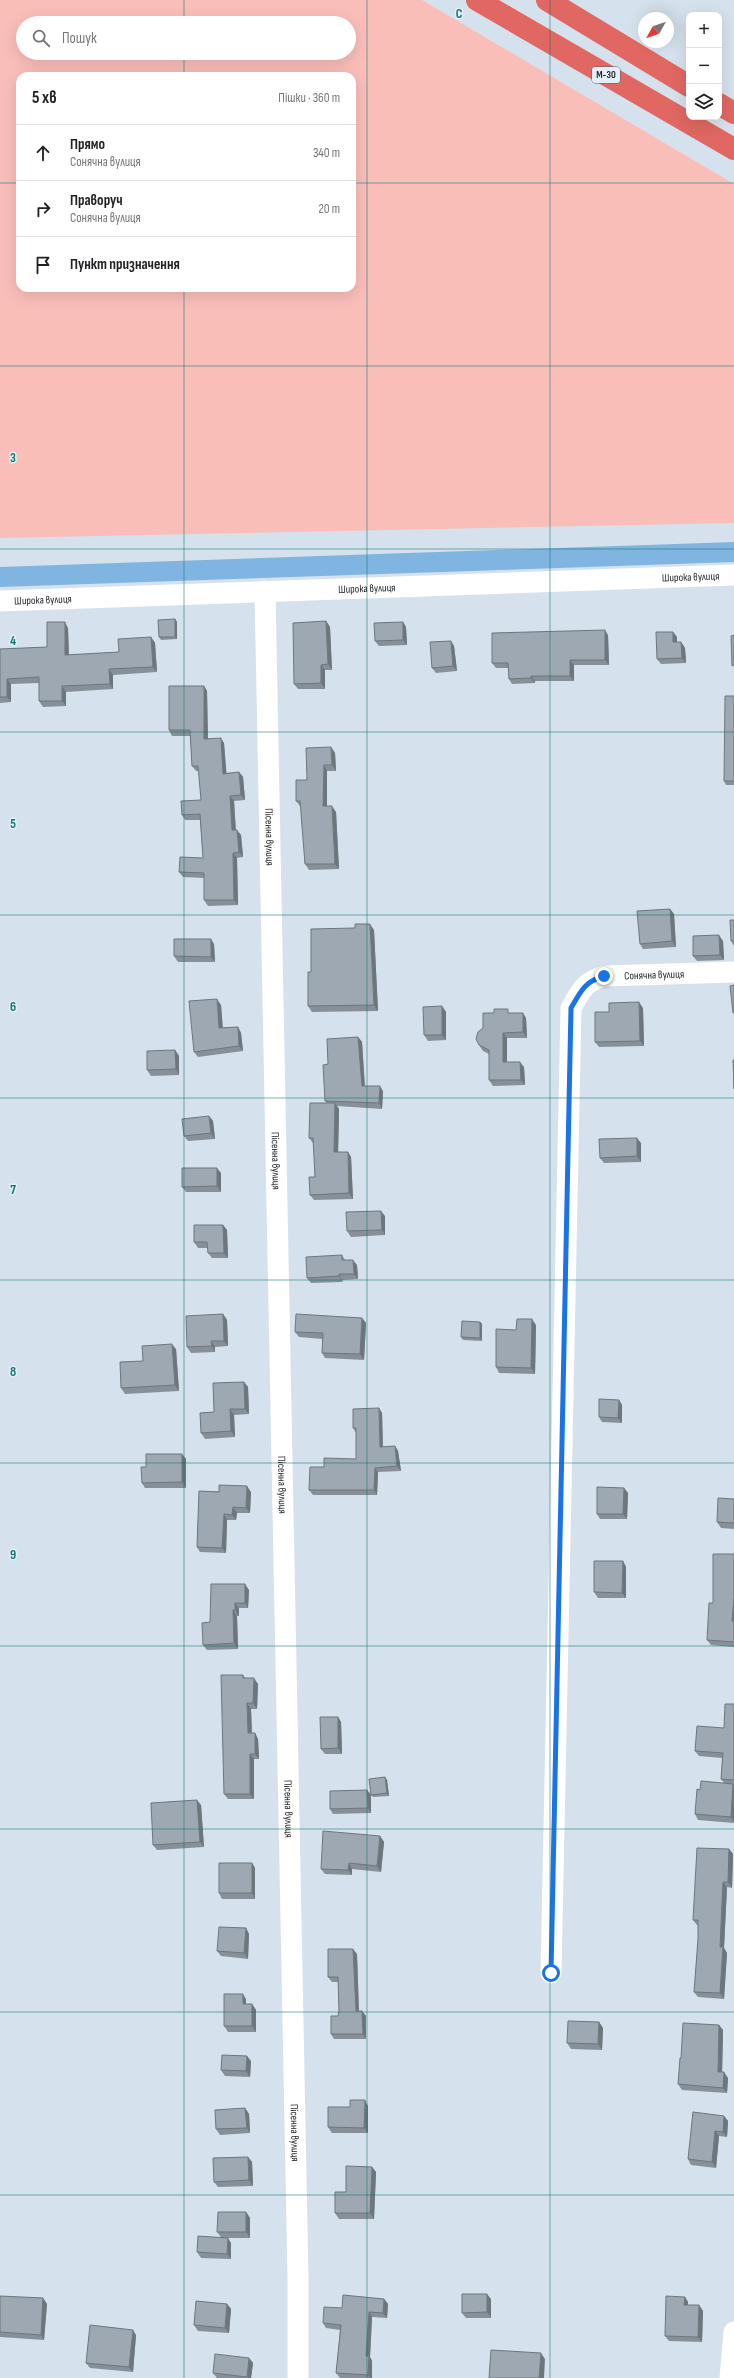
<!DOCTYPE html>
<html lang="uk">
<head>
<meta charset="utf-8">
<style>
  body { margin:0; font-family:"Sofia Sans Condensed",sans-serif; background:#f6f6f6; color:#202124 }
  .controls { position:absolute; right:12px; top:12px; display:grid; overflow:hidden; border-radius:8px; box-shadow:0 4px 16px #0002 }
  .controls button { width:36px; height:36px; display:grid; place-items:center; padding:0; border:0; border-bottom:1px solid #e0e0e0; background:#fff; color:#202124; font:20px sans-serif }
  .compass { position:absolute; left:638px; top:12px; width:36px; height:36px; border-radius:50%; background:#fff; box-shadow:0 4px 16px #0002; rotate:230deg }
  .stop { position:absolute; width:12px; height:12px; margin:-9px; border:3px solid #1a73e8; border-radius:50%; background:#fff }
  .stop.end { background:#1a73e8; border-color:#fff; box-shadow:0 1px 4px #0008 }
  .list { margin:0; padding:0; list-style:none }
  h2 { display:flex; justify-content:space-between; align-items:center; height:52px; margin:0; padding:0 16px; font-size:17px }
  h2 small { font-size:13px; font-weight:400; color:#757577 }
  .list li { display:grid; grid-template-columns:26px 1fr auto; gap:12px; align-items:center; box-sizing:border-box; height:56px; padding:0 16px; border-top:1px solid #e0e0e0 }
  .list b { display:block; font-size:15px; white-space:nowrap }
  .list p { margin:0; font-size:13px; white-space:nowrap; color:#757577 }
  .list em { font-size:13px; font-style:normal; color:#757577 }
  .icon { flex:none; width:22px; height:22px; fill:none; stroke:currentColor; stroke-width:2; stroke-linecap:round; stroke-linejoin:round }
  .map { position:relative; flex:none; width:734px; height:2378px; overflow:hidden }
  .search { position:absolute; background:#fff; box-shadow:0 4px 16px #0002; left:16px; top:16px; width:340px; height:44px; display:flex; align-items:center; gap:10px; box-sizing:border-box; padding:0 14px; border-radius:22px; color:#757577; font-size:15px }
  .panel { position:absolute; background:#fff; box-shadow:0 4px 16px #0002; left:16px; top:72px; width:340px; height:220px; border-radius:12px }
  .map>svg:first-child { display:block }
  .green { fill:#fabeb9; fill-rule:evenodd }
  .lines { fill:none; stroke-linecap:round; stroke-linejoin:round }
  .canal { stroke:#81b5e1; stroke-width:20 }
  .minor { stroke:#fff; stroke-width:21 }
  .highway { stroke:#e06762; stroke-width:22 }
  .wall { fill:#879099 }
  .shaded-wall { fill:#6e767d }
  .building { fill:#9da8b2; stroke:#6e767d }
  .route { stroke:#1a73e8; stroke-width:5 }
  .grid { fill:none; stroke:#0f766e; stroke-width:1; stroke-opacity:0.55 }
  .labels { text-anchor:middle; dominant-baseline:central; stroke-width:3; stroke-linejoin:round; paint-order:stroke }
  .shield { fill:#e2eef9; stroke:#595f65; stroke-width:1 }
  .shield-label { font-size:10px; font-weight:bold; fill:#1e2226 }
  .street-label { font-size:11px; fill:#1e2226; stroke:#e2eef9 }
  .grid-label { font-size:13px; text-anchor:middle; font-weight:bold; fill:#0f766e; stroke:#e2eef9; stroke-width:3; stroke-linejoin:round; paint-order:stroke }
</style>
</head>
<body>
<div class="map">
<svg width="734" height="2378" viewBox="0 0 734 2378">
  <rect width="100%" height="100%" fill="#d5e1ec"/>
  <!-- green -->
  <path class="green" d="M0 0H422L734 184V523L0 538ZM23 23H349V53H23ZM20 76H352V288H20Z"/>
  <g class="lines">
    <!-- canal -->
    <path class="canal" d="M0 577 734 552"/>
    <!-- minor -->
    <g class="minor">
      <path id="s1" d="M265 591 298 2278V2378"/>
      <path id="s2" d="M0 601 734 575"/>
      <path id="s3" d="M551 1973 571 1008C581 991 584 982 604 976L734 972"/>
      <path d="M730 2378 734 2332"/>
    </g>
    <!-- highway -->
    <path class="highway" d="M477 0 734 149
      M547 0 689 86
      M719 104 734 113"/>
  </g>
  <!-- wall -->
  <path class="wall" d="M175 619 177 622V639L161 640 159 637Z
    M326 621 330 627 332 670H325V689H298L294 684Z
    M403 622 406 627 407 645 379 646 375 641Z
    M68 628 69 655 119 652 151 637 155 643 157 672 113 675V689L66 692V706L43 707 39 701V683L11 684V702L0 703V649L47 647Z
    M673 632 677 637V642H681L685 648 686 663 661 664 657 659Z
    M608 635 609 665H574V681H535V683L512 684 509 679 508 668H496L492 663Z
    M451 641 454 646 457 671 436 673 432 668Z
    M204 686 207 691 208 739 224 743 226 773 239 772 243 777 245 800 234 801 236 830 241 835 243 857 237 858 238 905 208 906 204 900V878L183 877 179 872 203 858 200 820H185L182 815 201 800 199 771H196L192 766 190 736H172L169 730Z
    M734 696V785H726L724 781Z
    M331 747 335 753 336 771H327V806L336 812 339 869 309 870 305 864 301 806H300L296 801 307 780Z
    M670 909 674 914 676 947 643 949 640 944Z
    M734 920V946L731 941Z
    M355 928 374 930 378 1011 312 1012 308 1006 311 972Z
    M723 941 724 960 697 961 693 956Z
    M214 944 215 962H178L174 956Z
    M221 1005 223 1028 238 1027 241 1033 243 1051 198 1057 194 1052Z
    M442 1006 446 1012V1040L428 1041 424 1035Z
    M643 1008 644 1046 599 1047 595 1042 609 1012Z
    M511 1013 526 1018 527 1038H507V1062L524 1067 525 1085 493 1086 489 1080V1054L483 1051 479 1045Z
    M358 1037 362 1042 365 1086 383 1091 382 1109 337 1106 339 1109 338 1152H348L351 1157 353 1199 314 1200 310 1195 315 1177 314 1144 309 1138 327 1103 325 1101 328 1064Z
    M175 1050 179 1056V1075L151 1076 147 1070Z
    M209 1116 213 1121 215 1139 188 1141 184 1136Z
    M641 1143V1162L604 1163 600 1158Z
    M221 1173V1192H186L182 1187Z
    M385 1216V1235L351 1237 347 1231Z
    M223 1225 227 1230 228 1258H212L208 1253V1248H198L194 1242Z
    M342 1255 345 1260 357 1265 358 1279 342 1280 343 1282 311 1283 307 1278Z
    M223 1314 227 1320 228 1346 215 1347V1352L191 1353 187 1347Z
    M362 1318 366 1323 364 1360 325 1358 322 1353V1339L299 1337 295 1332Z
    M480 1322 482 1324V1341L463 1340 461 1337Z
    M536 1325 535 1374 499 1373 496 1367 516 1330Z
    M176 1349 179 1391 125 1394 121 1388 143 1361Z
    M244 1382 248 1387 249 1414 234 1415 235 1437 205 1439 201 1433 214 1412Z
    M619 1400 622 1405V1423L602 1422 599 1417Z
    M379 1408 382 1413 383 1447 395 1446 398 1451 401 1471 378 1472 377 1495H313L309 1490 356 1459V1433L353 1428Z
    M182 1454 186 1459V1488H145L142 1483 146 1467Z
    M624 1488 628 1493 627 1519H600L597 1514Z
    M199 1491 251 1492 250 1513H237L236 1520H227L226 1553 200 1552 197 1547Z
    M734 1499V1529L721 1528 717 1522Z
    M734 1554V1647L711 1645 707 1640 713 1603Z
    M623 1561 626 1567V1598H598L594 1592Z
    M249 1590 248 1608H239V1616H237L238 1649 207 1650 203 1645 210 1622Z
    M243 1675 245 1678 258 1684 257 1709H251L252 1733H255L258 1739 259 1759H254V1799H228L224 1794Z
    M734 1704V1823L698 1820 695 1814 700 1790 724 1783 721 1779 722 1758 699 1756 695 1751 724 1728Z
    M338 1717 341 1722 342 1754H325L321 1749Z
    M385 1777 387 1780 389 1796 373 1797 371 1795Z
    M367 1790 371 1795V1813L333 1814 330 1809Z
    M201 1805 204 1847 157 1850 153 1845Z
    M380 1836 384 1842 381 1872 352 1869V1875L325 1874 321 1869Z
    M729 1849 733 1854 732 1888 727 1887 724 1948 727 1953 724 1999 698 1997 694 1992 698 1939V1925H697L693 1920Z
    M252 1863 255 1868V1899H222L219 1893Z
    M246 1928 249 1934 248 1959 221 1956 217 1951Z
    M357 1954 359 2011H362L366 2016V2039H334L331 2034 338 2016 339 2011 338 1982H332L328 1977Z
    M246 1999V2004H252L256 2010V2032H228L224 2026Z
    M599 2022 603 2028 602 2050 571 2049 567 2043Z
    M719 2025 723 2030 722 2072 728 2078 727 2093 682 2090 678 2084 681 2058Z
    M251 2061 250 2077 225 2076 221 2070Z
    M368 2106V2133H332L328 2127Z
    M245 2108 249 2114 250 2133 220 2135 216 2129Z
    M724 2116 728 2121 727 2137 719 2136 716 2168 691 2165 688 2159Z
    M248 2157 252 2162 253 2186 218 2187 214 2182Z
    M372 2167 376 2172 374 2219H339L335 2213 346 2192Z
    M246 2212 250 2218V2238H226L231 2243V2259L201 2258 197 2252 221 2237 217 2232Z
    M0 2296 43 2298 47 2304 44 2340 0 2337Z
    M685 2297 688 2302V2305H699L703 2311 702 2342 669 2341 665 2336Z
    M384 2299 388 2304 387 2318 372 2317 370 2357 372 2361V2378H340L336 2373 340 2330 326 2328 323 2323 342 2308Z
    M491 2299V2318H466L462 2313Z
    M227 2304 231 2309 229 2333 198 2331 194 2325Z
    M136 2335 133 2372 90 2368 86 2363Z
    M249 2358 253 2363 251 2378H217L213 2373Z"/>
  <!-- shaded-wall -->
  <path class="shaded-wall" d="M175 619 177 622V639L175 637Z
    M326 621 330 627 332 670 328 664Z
    M65 622 68 628 69 661 65 655Z
    M403 622 406 627 407 645 403 640Z
    M605 630 608 635 609 665 605 660Z
    M673 632 677 637V648L673 642Z
    M151 637 155 643 157 672 153 667Z
    M451 641 454 646 457 671 453 666Z
    M681 642 685 648 686 663 682 658Z
    M570 660 574 665V681L570 676Z
    M321 665 325 670V689L321 683Z
    M109 669 113 675V689L110 684Z
    M531 676 535 681V683L531 678Z
    M7 679 11 684V702L7 697Z
    M62 686 66 692V706L62 701Z
    M204 686 207 691 208 744 204 739Z
    M221 738 224 743 227 779 223 774Z
    M331 747 335 753 336 771 332 765Z
    M324 765 327 771V812L323 806Z
    M239 772 243 777 245 800 241 795Z
    M230 796 234 801 236 835 232 830Z
    M332 806 336 812 339 869 335 864Z
    M237 830 241 835 243 857 239 852Z
    M233 853 237 858 238 905 234 900Z
    M670 909 674 914 676 947 672 941Z
    M370 924 374 930 378 1011 374 1005Z
    M719 935 723 941 724 960 720 955Z
    M211 939 214 944 215 962 211 957Z
    M217 999 221 1005 223 1034 219 1028Z
    M639 1002 643 1008 644 1046 640 1041Z
    M442 1006 446 1012V1040L442 1035Z
    M523 1013 526 1018 527 1038 523 1032Z
    M238 1027 241 1033 243 1051 239 1046Z
    M503 1033 507 1038V1067L503 1062Z
    M358 1037 362 1042 365 1091 362 1086Z
    M175 1050 179 1056V1075L176 1069Z
    M520 1062 524 1067 525 1085 521 1080Z
    M380 1086 383 1091 382 1109 379 1103Z
    M335 1103 339 1109 338 1158 334 1152Z
    M209 1116 213 1121 215 1139 211 1133Z
    M637 1138 641 1143V1162L637 1156Z
    M348 1152 351 1157 353 1199 349 1193Z
    M217 1168 221 1173V1192L217 1186Z
    M381 1211 385 1216V1235L382 1230Z
    M223 1225 227 1230 228 1258 224 1253Z
    M353 1260 357 1265 358 1279 354 1274Z
    M339 1274 343 1282 339 1276Z
    M223 1314 227 1320 228 1346 224 1341Z
    M362 1318 366 1323 364 1360 360 1354Z
    M532 1319 536 1325 535 1374 531 1368Z
    M480 1322 482 1324V1341L480 1338Z
    M211 1341 215 1347V1352L212 1346Z
    M172 1344 176 1349 179 1391 175 1385Z
    M244 1382 248 1387 249 1414 245 1409Z
    M619 1400 622 1405V1423L618 1418Z
    M379 1408 382 1413 383 1452 380 1447Z
    M230 1409 234 1415 235 1437 231 1431Z
    M395 1446 398 1451 401 1471 397 1466Z
    M182 1454 186 1459V1488L182 1482Z
    M375 1468 378 1472 377 1495 374 1490Z
    M247 1486 251 1492 250 1513 246 1508Z
    M624 1488 628 1493 627 1519 623 1514Z
    M233 1507 237 1513 236 1520 232 1515Z
    M224 1514 227 1520 226 1553 222 1548Z
    M623 1561 626 1567V1598L622 1593Z
    M245 1584 249 1590 248 1608 245 1603Z
    M734 1598V1623L732 1621Z
    M235 1603 239 1608V1616L235 1610Z
    M233 1610 237 1616 238 1649 234 1643Z
    M254 1678 258 1684 257 1709 253 1703Z
    M247 1703 251 1709 252 1739 248 1733Z
    M338 1717 341 1722 342 1754 338 1748Z
    M255 1733 258 1739 259 1759 255 1754Z
    M250 1754 254 1759V1799L250 1794Z
    M385 1777 387 1780 389 1796 387 1793Z
    M733 1784 734 1785V1822L731 1817Z
    M367 1790 371 1795V1813L368 1808Z
    M197 1800 201 1805 204 1847 200 1842Z
    M380 1836 384 1842 381 1872 377 1866Z
    M729 1849 733 1854 732 1888 728 1882Z
    M252 1863 255 1868V1899L252 1893Z
    M349 1863 352 1869V1875L348 1870Z
    M723 1882 727 1887 724 1948 727 1953 724 1999 720 1993V1947Z
    M246 1928 249 1934 248 1959 244 1953Z
    M353 1949 357 1954 359 2016 356 2011Z
    M243 1994 246 1999V2010L243 2004Z
    M252 2004 256 2010V2032L252 2026Z
    M362 2011 366 2016V2039L363 2034Z
    M599 2022 603 2028 602 2050 598 2044Z
    M719 2025 723 2030 722 2077 718 2072Z
    M247 2056 251 2061 250 2077 246 2071Z
    M724 2072 728 2078 727 2093 723 2088Z
    M365 2100 368 2106V2133L364 2128Z
    M245 2108 249 2114 250 2133 247 2128Z
    M724 2116 728 2121 727 2137 723 2132Z
    M715 2131 719 2136 716 2168 712 2162Z
    M248 2157 252 2162 253 2186 249 2180Z
    M372 2167 376 2172 374 2219 370 2213Z
    M246 2212 250 2218V2238L246 2232Z
    M228 2238 231 2243V2259L227 2254Z
    M487 2294 491 2299V2318L487 2312Z
    M685 2297 688 2302V2310L684 2305Z
    M43 2298 47 2304 44 2340 41 2335Z
    M384 2299 388 2304 387 2318 383 2313Z
    M227 2304 231 2309 229 2333 225 2328Z
    M699 2305 703 2311 702 2342 698 2337Z
    M369 2312 372 2317 370 2357 372 2361V2378H370L368 2375 366 2356Z
    M133 2330 136 2335 133 2372 129 2367Z
    M541 2353 545 2359 544 2378H539Z
    M249 2358 253 2363 251 2378H248L247 2377Z"/>
  <!-- building -->
  <path class="building" d="M175 619V637H159L158 620Z
    M326 621 328 664 321 665V683L294 684 293 623Z
    M47 622H65V655L119 652 118 639 151 637 153 667 109 669 110 684 62 686V701H39V677L7 679V697H0V649L47 647Z
    M403 622V640L375 641 374 623Z
    M605 630V660H570V676H531V678L509 679 508 663H492V633Z
    M656 632H673V642H681L682 658 657 659Z
    M734 635V665L732 666 731 636Z
    M451 641 453 666 432 668 430 642Z
    M169 686H204V739L221 738 223 774 239 772 241 795 230 796 232 830H237L239 852 233 853 234 900H204V873L179 872 180 857 203 858 200 814 182 815 181 801 201 800 198 766H192L190 730H169Z
    M725 696H734V781H724Z
    M331 747 332 765H324L323 806H332L335 864H305L300 801H296V780H307L306 748Z
    M670 909 672 941 640 944 637 911Z
    M730 920H734V941H731Z
    M355 924H370L374 1005 308 1006V972H311V929L355 928Z
    M719 935 720 955 693 956V936Z
    M174 939H211V957L174 956Z
    M734 985V1013H733L730 986Z
    M217 999 219 1028 238 1027 239 1046 194 1052 189 1001Z
    M639 1002 640 1041 595 1042V1012H609V1003Z
    M442 1006V1035H424L423 1007Z
    M494 1009H508V1013H523V1032L503 1033V1062H520L521 1080H489V1050L479 1045 476 1039 478 1032 483 1028V1013H494Z
    M358 1037 362 1086H380L379 1103 325 1101 323 1065 328 1064 327 1039Z
    M175 1050 176 1069 147 1070V1051Z
    M733 1060H734V1089Z
    M310 1103H335L334 1152H348L349 1193 310 1195 309 1177H315L313 1138H309Z
    M209 1116 211 1133 184 1136 182 1119Z
    M637 1138V1156L600 1158 599 1139Z
    M182 1168H217V1186L182 1187Z
    M381 1211 382 1230 347 1231 346 1212Z
    M194 1225H223L224 1253H208L207 1242H194Z
    M342 1255V1260H353L354 1274H339V1276L307 1278 306 1257Z
    M223 1314 224 1341H211L212 1346 187 1347 186 1316Z
    M296 1314 362 1318 360 1354 322 1353 323 1333 295 1332Z
    M517 1319H532L531 1368 496 1367V1329L516 1330Z
    M462 1321 480 1322V1338L461 1337Z
    M172 1344 175 1385 121 1388 120 1362 143 1361 142 1346Z
    M244 1382 245 1409H230L231 1431 201 1433 200 1413 214 1412 213 1383Z
    M599 1399 619 1400 618 1418 599 1417Z
    M379 1408 380 1447 395 1446 397 1466 375 1468 374 1490H309L310 1467H324V1458L356 1459V1428H353V1409Z
    M146 1454H182V1482L142 1483 141 1467H146Z
    M219 1485 247 1486 246 1508 233 1507 232 1515 224 1514 222 1548 197 1547 199 1491 219 1492Z
    M597 1487 624 1488 623 1514H597Z
    M718 1498 734 1499V1523L717 1522Z
    M713 1554H734V1598L732 1621H734V1642L707 1640 709 1603H713Z
    M594 1561H623L622 1593 594 1592Z
    M211 1584H245V1603H235V1610H233L234 1643 203 1645 202 1623 210 1622Z
    M221 1675H243V1678H254L253 1703H247L248 1733H255V1754H250V1794H224Z
    M725 1704H734V1780L721 1779 723 1753 695 1751 697 1726 724 1728Z
    M320 1717H338V1748L321 1749Z
    M385 1777 387 1793 371 1795 369 1779Z
    M701 1781 733 1784 731 1817 695 1814 697 1789 700 1790Z
    M367 1790 368 1808 330 1809V1791Z
    M197 1800 200 1842 153 1845 151 1803Z
    M323 1831 380 1836 377 1866 349 1863 348 1870 321 1869Z
    M697 1848 729 1849 728 1882H723L720 1947H723L720 1993 694 1992 698 1939V1920H693Z
    M219 1863H252V1893H219Z
    M219 1927 246 1928 244 1953 217 1951Z
    M328 1949H353L356 2011H362L363 2034H331V2016H338L339 2011 338 1977H328Z
    M224 1994H243V2004H252V2026H224Z
    M568 2021 599 2022 598 2044 567 2043Z
    M683 2023 719 2025 718 2072H724L723 2088 678 2084 680 2058H681Z
    M222 2055 247 2056 246 2071 221 2070Z
    M350 2100H365L364 2128 328 2127V2107H350Z
    M245 2108 247 2128 216 2129 215 2110Z
    M693 2112 724 2116 723 2132 715 2131 712 2162 688 2159Z
    M248 2157 249 2180 214 2182 213 2158Z
    M346 2166 372 2167 370 2213H335V2192H346Z
    M218 2212H246V2232H217Z
    M198 2236 228 2238 227 2254 197 2252Z
    M462 2294H487V2312L462 2313Z
    M343 2295 384 2299 383 2313 369 2312 366 2356H369L368 2375 336 2373 341 2325 323 2323 324 2307 342 2308Z
    M0 2296 43 2298 41 2335 0 2332Z
    M666 2296 685 2297 684 2305H699L698 2337 665 2336Z
    M196 2301 227 2304 225 2328 194 2325Z
    M90 2325 133 2330 129 2367 86 2363Z
    M491 2350 541 2353 539 2378H489Z
    M215 2354 249 2358 247 2377 213 2373Z"/>
  <g class="lines">
    <!-- route -->
    <path class="route" d="M551 1973 571 1008C581 991 584 982 604 976"/>
  </g>
  <!-- grid -->
  <path class="grid" d="M184 0V23M367 0V2378M550 0V2378M184 53V76M0 183H20M352 183H734M184 288V2378M0 366H734M0 549H734M0 732H734M0 915H734M0 1098H734M0 1280H734M0 1463H734M0 1646H734M0 1829H734M0 2012H734M0 2195H734"/>
  <g class="labels">
    <!-- shield labels -->
    <rect class="shield" x="592" y="67" width="28" height="16" rx="3"/>
    <g class="shield-label">
      <text x="606" y="75">М-30</text>
    </g>
    <!-- street labels -->
    <g class="street-label">
      <text stroke="none"><textPath href="#s2" startOffset="691">Широка вулиця</textPath></text>
      <text stroke="none"><textPath href="#s2" startOffset="367">Широка вулиця</textPath></text>
      <text stroke="none"><textPath href="#s2" startOffset="43">Широка вулиця</textPath></text>
      <text stroke="none"><textPath href="#s1" startOffset="246">Пісенна вулиця</textPath></text>
      <text stroke="none"><textPath href="#s3" startOffset="1063">Сонячна вулиця</textPath></text>
      <text stroke="none"><textPath href="#s1" startOffset="570">Пісенна вулиця</textPath></text>
      <text stroke="none"><textPath href="#s1" startOffset="894">Пісенна вулиця</textPath></text>
      <text stroke="none"><textPath href="#s1" startOffset="1218">Пісенна вулиця</textPath></text>
      <text stroke="none"><textPath href="#s1" startOffset="1542">Пісенна вулиця</textPath></text>
    </g>
  </g>
  <g class="grid-label">
    <text x="459" y="18">C</text>
    <text x="13" y="462">3</text>
    <text x="13" y="645">4</text>
    <text x="13" y="828">5</text>
    <text x="13" y="1011">6</text>
    <text x="13" y="1194">7</text>
    <text x="13" y="1376">8</text>
    <text x="13" y="1559">9</text>
  </g>
</svg>
<div class="controls">
<button>+</button>
<button>−</button>
<button><svg class="icon" aria-label="layers" viewBox="0 0 24 24"><path d="M12 4l9 5-9 5-9-5zM3 14l9 5 9-5"/></svg></button>
</div>
<svg class="compass" viewBox="-18 -18 36 36"><path d="M0-13l5 13h-10z" fill="#e53935"/><path d="M0 13l5-13h-10z" fill="#757577"/></svg>
<div class="stop" style="left:551px;top:1973px"></div>
<div class="stop end" style="left:604px;top:976px"></div>
<div class="search"><svg class="icon" aria-label="search" viewBox="0 0 24 24"><circle cx="10" cy="10" r="6"/><path d="M15 15l6 6"/></svg>Пошук</div>
<section class="panel">
<h2>5 хв<small>Пішки · 360 m</small></h2>
<ul class="list">
<li><svg class="icon" aria-label="ahead" viewBox="0 0 24 24"><path d="M12 20V5M6 11l6-6 6 6"/></svg><div><b>Прямо</b><p>Сонячна вулиця</p></div><em>340 m</em></li>
<li><svg class="icon" aria-label="right" viewBox="0 0 24 24"><path d="M7 20v-9h11M14 6l5 5-5 5"/></svg><div><b>Праворуч</b><p>Сонячна вулиця</p></div><em>20 m</em></li>
<li><svg class="icon" aria-label="arrive" viewBox="0 0 24 24"><path d="M6 21V4h12l-3 4 3 4H6"/></svg><div><b>Пункт призначення</b></div></li>
</ul>
</section>
</div>
</body>
</html>
